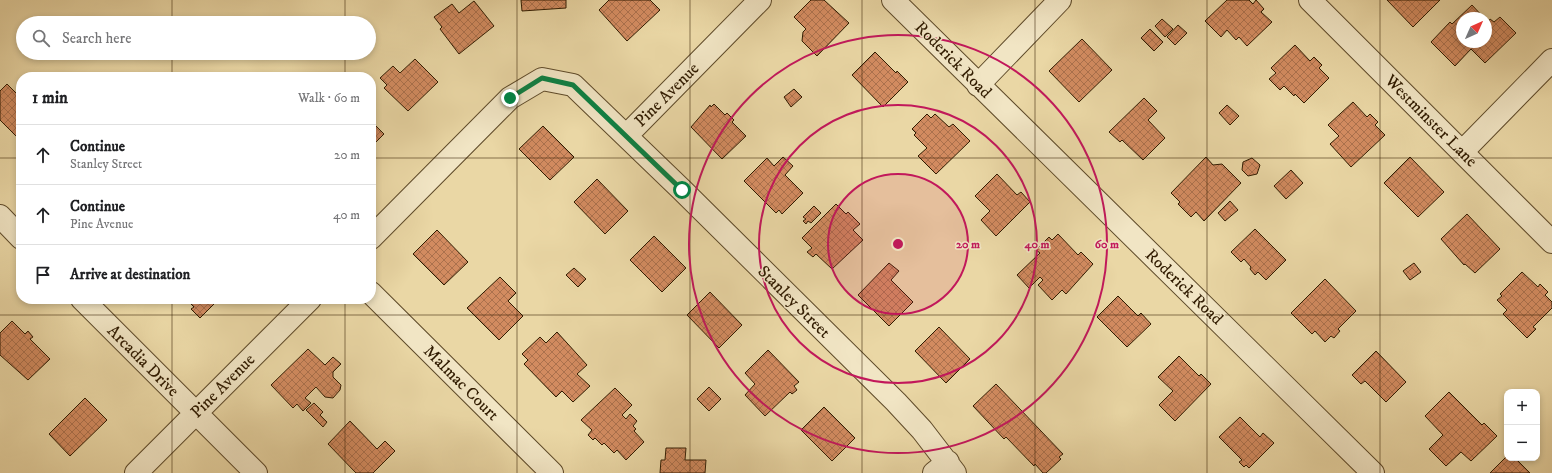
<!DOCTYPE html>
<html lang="en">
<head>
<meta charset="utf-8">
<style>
  body { margin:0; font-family:"IM FELL DW Pica",serif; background:#f6f6f6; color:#202124 }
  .controls { position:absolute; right:12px; bottom:12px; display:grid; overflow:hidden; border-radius:8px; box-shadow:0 2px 6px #0003 }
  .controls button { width:36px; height:36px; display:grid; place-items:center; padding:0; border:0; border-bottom:1px solid #e0e0e0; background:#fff; color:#202124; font:20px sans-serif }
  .compass { position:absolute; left:1456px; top:12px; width:36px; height:36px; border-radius:50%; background:#fff; box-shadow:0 2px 6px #0003; rotate:45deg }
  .stop { position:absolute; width:12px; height:12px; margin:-9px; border:3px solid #0b8043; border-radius:50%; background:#fff }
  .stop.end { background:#0b8043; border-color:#fff; box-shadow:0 1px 4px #0008 }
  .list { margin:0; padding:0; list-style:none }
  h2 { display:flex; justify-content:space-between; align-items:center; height:52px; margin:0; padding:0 16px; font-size:17px }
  h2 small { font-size:13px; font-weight:400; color:#757577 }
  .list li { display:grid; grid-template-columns:26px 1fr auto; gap:12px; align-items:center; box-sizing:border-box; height:60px; padding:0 16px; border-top:1px solid #e0e0e0 }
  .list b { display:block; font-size:15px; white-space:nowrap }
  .list p { margin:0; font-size:13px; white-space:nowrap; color:#757577 }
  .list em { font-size:13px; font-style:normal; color:#757577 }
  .icon { flex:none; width:22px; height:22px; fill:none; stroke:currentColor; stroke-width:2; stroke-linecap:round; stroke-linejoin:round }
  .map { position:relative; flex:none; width:1552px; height:473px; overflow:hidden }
  .search { position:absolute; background:#fff; box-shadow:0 2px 6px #0003; left:16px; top:16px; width:360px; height:44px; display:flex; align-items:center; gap:10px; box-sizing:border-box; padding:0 14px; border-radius:22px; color:#757577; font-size:15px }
  .panel { position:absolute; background:#fff; box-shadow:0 2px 6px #0003; left:16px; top:72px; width:360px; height:232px; border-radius:16px }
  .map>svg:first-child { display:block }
  .building { fill:url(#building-cross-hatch); stroke:#301b00 }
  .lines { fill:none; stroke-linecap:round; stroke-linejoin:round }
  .street-casing { stroke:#5e4a29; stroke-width:24 }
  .street { stroke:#f1e5c4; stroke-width:22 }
  .route { stroke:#0b8043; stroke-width:5 }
  .grid { fill:none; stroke:#301b00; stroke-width:1; stroke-opacity:0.55 }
  .ring { fill:none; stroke:#c2185b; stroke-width:2 }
  .labels { text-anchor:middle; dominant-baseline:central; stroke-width:3; stroke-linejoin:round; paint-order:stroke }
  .street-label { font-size:17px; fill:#301b00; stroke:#f1e5c4 }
  .centre { fill:#c2185b; stroke:#f1e5c4; stroke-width:2 }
  .ring-label { font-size:12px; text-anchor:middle; font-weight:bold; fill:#c2185b; stroke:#f1e5c4; stroke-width:3; stroke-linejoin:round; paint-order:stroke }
</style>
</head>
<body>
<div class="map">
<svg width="1552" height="473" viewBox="0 0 1552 473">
  <defs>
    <pattern id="building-cross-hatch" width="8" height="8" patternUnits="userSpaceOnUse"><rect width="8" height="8" fill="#d28b60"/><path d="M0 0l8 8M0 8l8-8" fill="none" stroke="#ab714d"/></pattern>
  </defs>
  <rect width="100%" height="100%" fill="#ead7a5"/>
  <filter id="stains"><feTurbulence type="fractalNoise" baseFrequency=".005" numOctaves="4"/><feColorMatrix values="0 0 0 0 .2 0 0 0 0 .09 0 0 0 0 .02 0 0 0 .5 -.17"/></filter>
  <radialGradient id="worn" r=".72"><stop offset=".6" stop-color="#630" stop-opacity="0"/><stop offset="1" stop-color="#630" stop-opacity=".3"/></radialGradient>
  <!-- building -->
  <path class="building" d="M521 0H566V8L522 11Z
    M609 0H650L660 10 627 41 599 10Z
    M811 0H824L849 23 817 56 802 41 803 32 806 29 794 17Z
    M1227 0H1249L1253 4 1256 0 1264 9 1261 12 1272 22 1247 46 1239 37 1236 40 1227 30 1221 37 1205 21Z
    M1387 0H1440L1413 27Z
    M474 1 494 26 459 54 440 29 442 27 434 17 452 4 459 13Z
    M1472 5 1484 18H1462V42H1486V20L1488 22 1490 19 1494 22 1500 17 1516 33 1485 63 1471 49 1455 66 1431 42 1450 22 1452 24Z
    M1162 19 1173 29 1165 37 1155 26Z
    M1178 25 1187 33 1175 45 1167 37Z
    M1150 29 1163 42 1154 51 1141 38Z
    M1082 39 1112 70 1079 102 1049 71Z
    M1295 45 1310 61 1314 57 1322 65 1319 68 1329 78 1304 103 1295 94 1294 96 1284 86 1280 90 1269 79 1276 73 1271 68Z
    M875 52 896 73 897 71 908 82 883 107 852 75Z
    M415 59 438 82 408 111 384 88 387 85 380 78 393 66 400 73Z
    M7 84 21 98V141L0 120V91Z
    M794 89 802 97 791 107 784 97Z
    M1144 98 1157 111 1148 120 1165 138 1143 160 1122 140 1120 142 1109 132Z
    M1353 102 1367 117 1370 114 1378 122 1375 125 1385 135 1351 167 1330 144 1339 136 1328 125Z
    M714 104 725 115 727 113 734 120 732 122 746 136 722 159 691 127 710 105 711 107Z
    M1227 105 1239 116 1230 125 1219 113Z
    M927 114 931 118 935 114 949 127 953 124 970 141 936 174 918 156 927 148 914 135 916 133 912 129Z
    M371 121 384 134 371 147Z
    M543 126 574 157 550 180 519 149Z
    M783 157 793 166 785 175 803 193 782 214 779 210 776 213 744 181 767 158 774 166Z
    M1206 157 1213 165 1222 164 1241 183 1204 221 1196 212 1191 217 1178 204 1180 202 1171 193Z
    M1410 157 1444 192 1418 217 1384 183Z
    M1252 158 1260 165 1257 174 1248 176 1242 170 1243 162Z
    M1291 170 1303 183 1286 199 1274 186Z
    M997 174 1017 195 1021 192 1030 202 996 236 981 220 990 211 975 196Z
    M597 179 628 211 605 234 574 202Z
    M1230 201 1238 210 1225 221 1218 213Z
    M836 204 846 214 848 212 860 224 853 230 863 240 832 269 816 254 813 257 807 252 812 248 802 238Z
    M814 206 821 213 811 223 808 221 806 224 803 221 806 219 803 217Z
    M1467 214 1500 249 1475 273 1465 264 1464 265 1441 239Z
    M1255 229 1286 260 1266 280 1258 272 1255 275 1250 269 1251 267 1244 259 1241 262 1231 252Z
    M437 230 468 262 444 285 413 254Z
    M1058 234 1078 255 1081 252 1093 264 1066 294 1062 290 1052 300 1038 285 1043 280 1040 277 1029 288 1017 275 1040 253 1036 250 1049 237 1052 240Z
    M654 236 686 268 662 292 630 260Z
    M889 263 899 271 891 280 913 302 889 326 858 295Z
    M1414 263 1421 272 1410 280 1403 271Z
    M574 268 586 279 578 287 566 275Z
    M1522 272 1538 287 1540 284 1548 292 1545 295 1552 302V308L1533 327 1536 329 1527 338 1503 314 1507 310 1497 300 1502 296 1500 294Z
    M500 277 516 293 508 301 523 316 499 340 467 308Z
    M1325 279 1356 311 1338 329 1340 331 1334 338 1331 336 1325 342 1315 331 1312 334 1291 313Z
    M710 292 742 325 719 348 687 315Z
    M1118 296 1138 316 1141 313 1151 324 1127 347 1097 317Z
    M186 299H215L217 301 200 318 191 309 194 307Z
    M12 321 25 334 28 331 33 337 30 339 50 359 28 380 0 355V333Z
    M939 327 970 359 946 383 915 351Z
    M557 332 587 365 577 374 590 386 573 402 562 391 556 397 524 364 528 360 522 354 540 337 546 343Z
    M308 349 325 365 333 357 341 364 333 372V377L341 385 340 390 333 398 325 397 316 387 305 398 311 403 303 411 297 404 293 408 271 385Z
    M768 350 799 382 794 386 797 390 792 394 790 392 765 416 745 395 755 384 745 373Z
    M1376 351 1406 382 1386 402 1365 381 1361 384 1352 375Z
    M1179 356 1199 376 1201 374 1211 384 1175 421 1159 405 1173 391 1158 377Z
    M996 384 1063 454 1059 457 1061 459 1046 473H1043L1035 464 1034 466 1006 437 1004 439 973 406Z
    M709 387 721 399 709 411 697 399Z
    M615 388 632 405 622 415 626 419 630 414 637 421 633 426 636 429 634 431 644 442 626 460 617 450 614 453 604 443 602 445 595 438 593 440 588 435 592 430 581 420Z
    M1449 392 1482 425 1484 423 1497 436 1471 461 1461 452 1446 466 1429 449 1443 435 1425 416Z
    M85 398 107 420 70 456 49 434Z
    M314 403 323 412 320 415 327 422 323 427 306 410Z
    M824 407 855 438 832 461 801 430Z
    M1240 417 1260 437 1263 433 1274 443 1249 468 1246 465 1244 467 1239 462 1242 460 1219 437Z
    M350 421 377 449 385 441 395 451 373 473H356L328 444Z
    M666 448H686L685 460H706L705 473H660L661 460H665Z
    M1507 456V458H1515L1530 473H1490Z"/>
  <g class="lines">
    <!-- street casing -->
    <g class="street-casing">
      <path id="street" d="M893 0 1373 473
        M1310 0 1552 242
        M978 85 1060 0
        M626 136 760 0
        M1462 152 1552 60
        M0 216 21 238
        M371 238 510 98 542 79 573 85 682 190 896 402 922 430 955 473
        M371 293 552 473
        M82 299 256 473
        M136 473 310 299
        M934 473 948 462"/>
    </g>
    <!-- street -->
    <use href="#street" class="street"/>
  </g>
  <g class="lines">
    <!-- route -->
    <path class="route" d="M510 98 542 78 573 85 682 190"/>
  </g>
  <!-- grid -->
  <path class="grid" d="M172 0V23M345 0V23M517 0V473M690 0V473M862 0V473M1035 0V473M1207 0V473M1380 0V473M172 53V77M345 53V77M0 158H21M371 158H1552M172 299V473M345 299V473M0 315H1552"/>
  <!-- distance rings -->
  <circle cx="898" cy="244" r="70" fill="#c2185b" fill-opacity=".12"/>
  <g class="ring">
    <circle cx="898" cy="244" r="70"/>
    <circle cx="898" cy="244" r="139"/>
    <circle cx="898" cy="244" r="209"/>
  </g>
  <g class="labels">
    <!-- street labels -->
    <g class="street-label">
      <text transform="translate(953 60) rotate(45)">Roderick Road</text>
      <text transform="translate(667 95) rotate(-45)">Pine Avenue</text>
      <text transform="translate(1431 121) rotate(45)">Westminster Lane</text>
      <text transform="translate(1184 287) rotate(44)">Roderick Road</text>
      <text transform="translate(794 302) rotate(45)">Stanley Street</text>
      <text transform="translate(143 361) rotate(45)">Arcadia Drive</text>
      <text transform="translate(461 383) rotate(45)">Malmac Court</text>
      <text transform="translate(223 386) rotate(-45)">Pine Avenue</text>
    </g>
  </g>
  <circle cx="898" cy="244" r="6" class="centre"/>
  <g class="ring-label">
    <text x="968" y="248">20 m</text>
    <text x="1037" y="248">40 m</text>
    <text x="1107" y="248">60 m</text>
  </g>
  <rect width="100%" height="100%" filter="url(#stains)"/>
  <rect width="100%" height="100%" fill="url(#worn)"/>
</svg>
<div class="controls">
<button>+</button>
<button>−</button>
</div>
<svg class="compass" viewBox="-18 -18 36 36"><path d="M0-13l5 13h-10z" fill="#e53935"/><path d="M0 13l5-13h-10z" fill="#757577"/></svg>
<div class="stop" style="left:682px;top:190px"></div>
<div class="stop end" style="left:510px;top:98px"></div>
<div class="search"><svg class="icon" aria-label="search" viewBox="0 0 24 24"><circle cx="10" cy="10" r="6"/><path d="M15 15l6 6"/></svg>Search here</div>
<section class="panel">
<h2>1 min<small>Walk · 60 m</small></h2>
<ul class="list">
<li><svg class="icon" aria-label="ahead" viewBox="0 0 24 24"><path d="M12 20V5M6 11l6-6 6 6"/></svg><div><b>Continue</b><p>Stanley Street</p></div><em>20 m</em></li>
<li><svg class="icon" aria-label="ahead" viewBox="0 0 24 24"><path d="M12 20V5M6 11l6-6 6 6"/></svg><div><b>Continue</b><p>Pine Avenue</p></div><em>40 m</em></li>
<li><svg class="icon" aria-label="arrive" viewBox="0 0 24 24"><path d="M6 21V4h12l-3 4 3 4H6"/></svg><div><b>Arrive at destination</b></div></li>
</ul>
</section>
</div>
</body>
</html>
